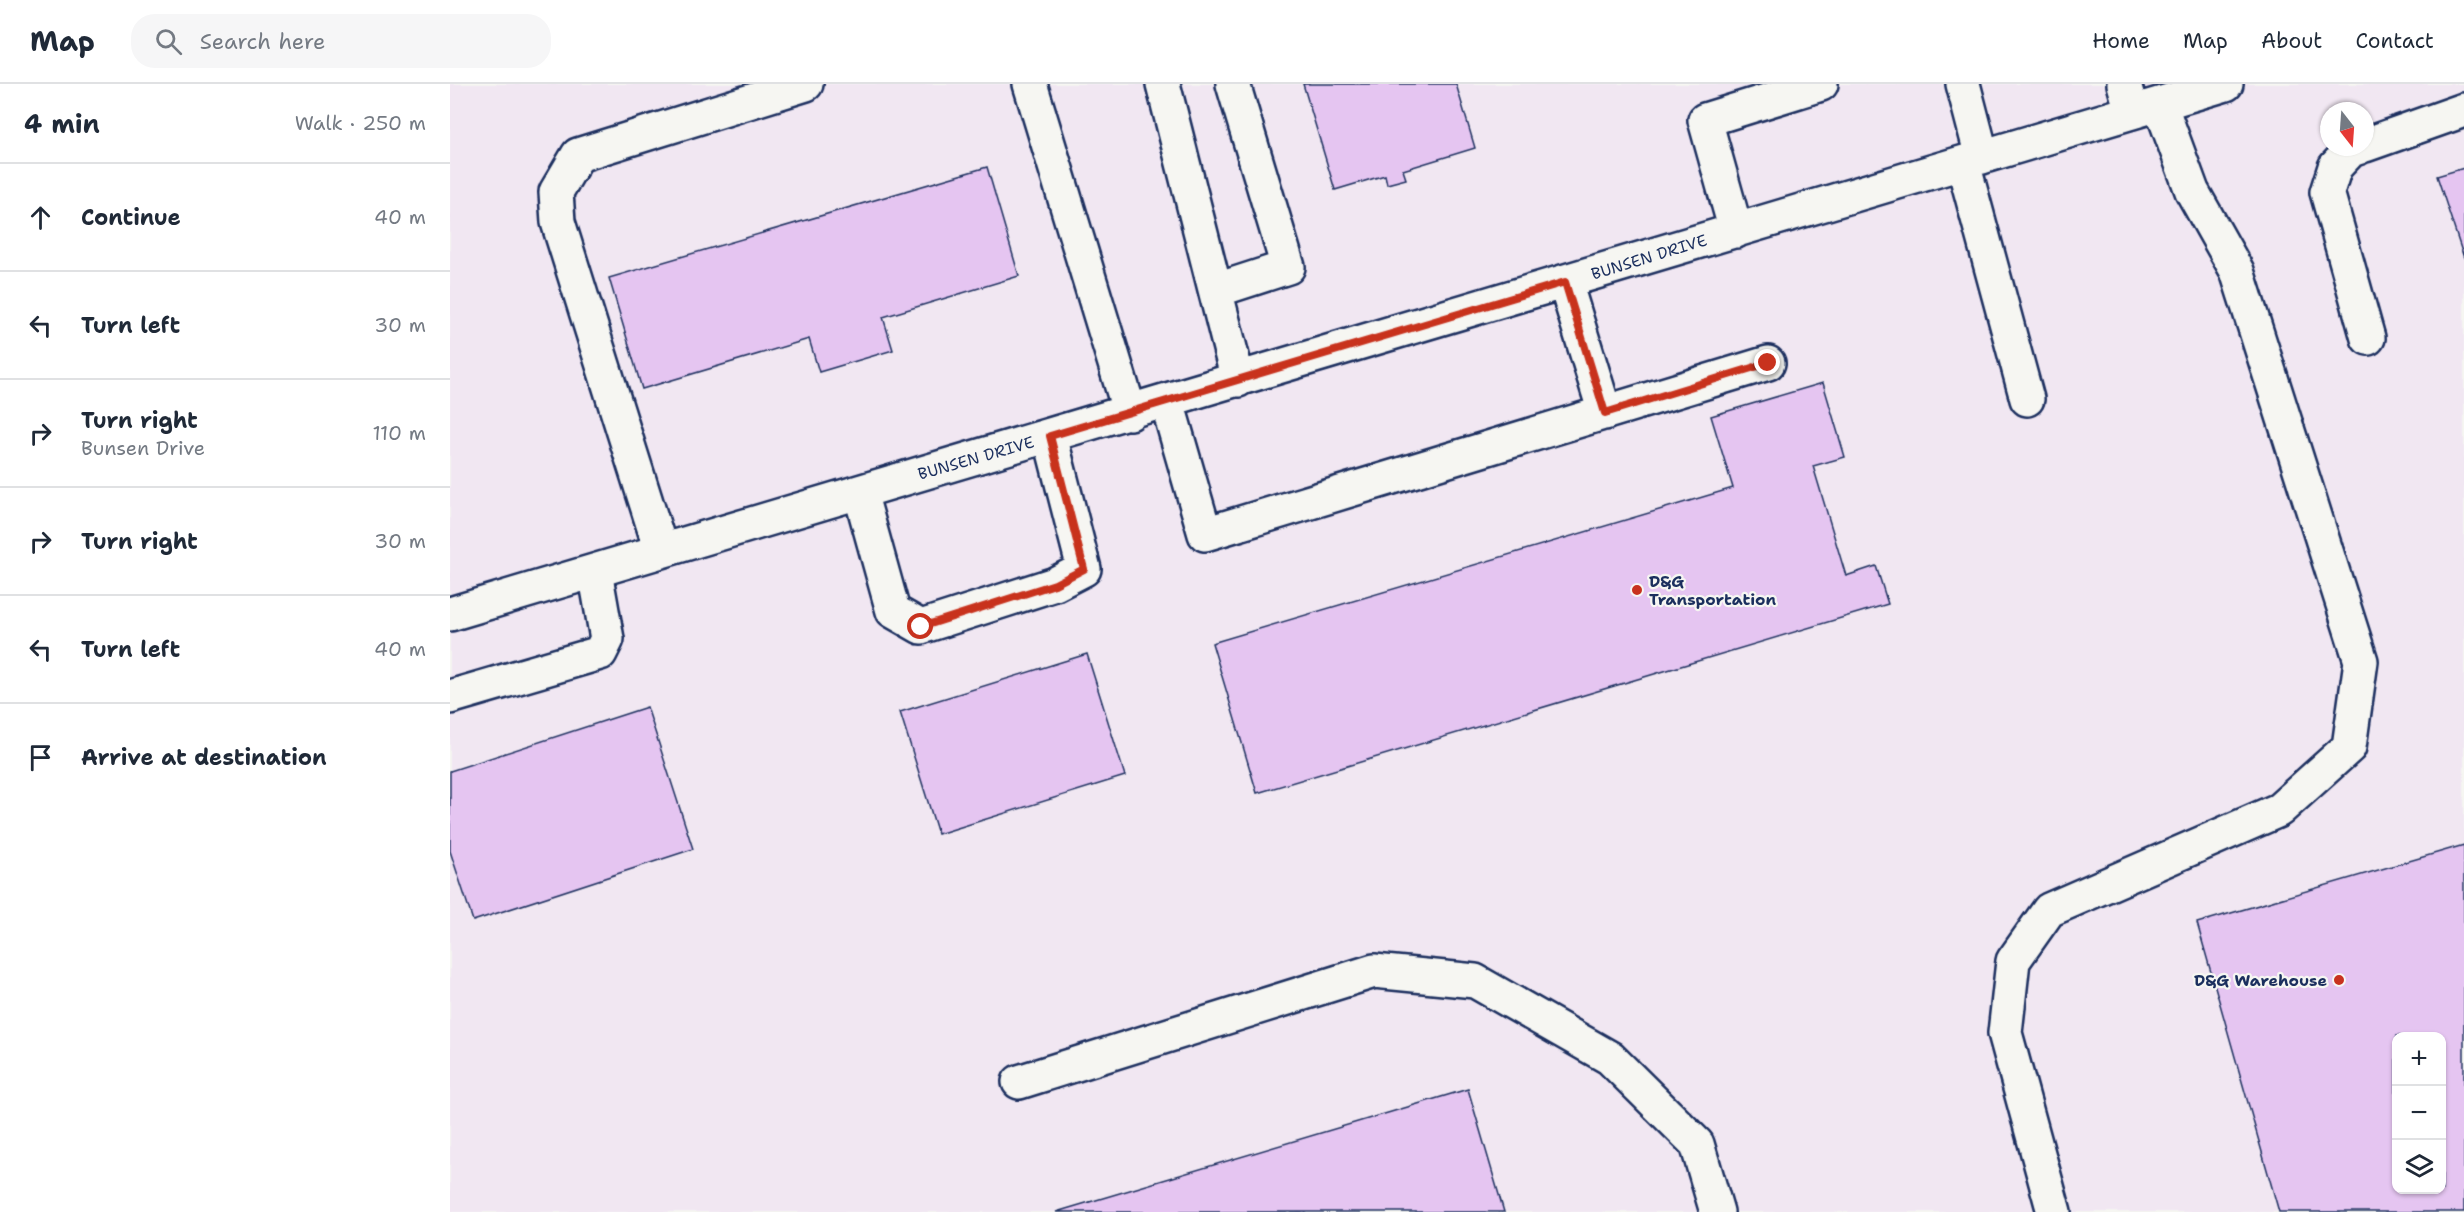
<!DOCTYPE html>
<html lang="en">
<head>
<meta charset="utf-8">
<style>
  body { margin:0; font-family:"Shantell Sans",sans-serif; background:#f6f6f7; color:#1f2937 }
  .controls { position:absolute; right:18px; bottom:18px; display:grid; overflow:hidden; border-radius:12px; box-shadow:0 2px 4px #0004 }
  .controls button { width:54px; height:54px; display:grid; place-items:center; padding:0; border:0; border-bottom:2px solid #e0e1e3; background:#fff; color:#1f2937; font:30px sans-serif }
  .compass { position:absolute; left:1870px; top:18px; width:54px; height:54px; border-radius:50%; background:#fff; box-shadow:0 2px 4px #0004; rotate:163deg }
  .stop { position:absolute; width:18px; height:18px; margin:-14px; border:4px solid #c8321e; border-radius:50%; background:#fff }
  .stop.end { background:#c8321e; border-color:#fff; box-shadow:0 2px 6px #0008 }
  .list { margin:0; padding:0; list-style:none }
  h2 { display:flex; justify-content:space-between; align-items:center; height:78px; margin:0; padding:0 24px; font-size:26px }
  h2 small { font-size:20px; font-weight:400; color:#747a83 }
  .list li { display:grid; grid-template-columns:39px 1fr auto; gap:18px; align-items:center; box-sizing:border-box; height:108px; padding:0 24px; border-top:2px solid #e0e1e3 }
  .list b { display:block; font-size:22px; white-space:nowrap }
  .list p { margin:0; font-size:20px; white-space:nowrap; color:#747a83 }
  .list em { font-size:20px; font-style:normal; color:#747a83 }
  .icon { flex:none; width:33px; height:33px; fill:none; stroke:currentColor; stroke-width:2; stroke-linecap:round; stroke-linejoin:round }
  .map { position:relative; flex:none; width:2014px; height:1128px; overflow:hidden }
  header { display:flex; align-items:center; gap:36px; box-sizing:border-box; height:84px; padding:0 30px; background:#fff; border-bottom:2px solid #e0e1e3 }
  header strong { font-size:28px }
  nav { display:flex; gap:33px; margin-inline-start:auto; font-size:21px }
  .search { width:420px; height:54px; background:#f6f6f7; display:flex; align-items:center; gap:15px; box-sizing:border-box; padding:0 21px; border-radius:24px; color:#747a83; font-size:22px }
  main { display:flex }
  aside { flex:1; background:#fff }
  .map>svg:first-child { display:block }
  .built { fill:#f1e7f2; fill-rule:evenodd }
  .building { fill:#e5c5f1; stroke:#1b2f5e; stroke-width:1.5; fill-rule:evenodd }
  .lines { fill:none; stroke-linecap:round; stroke-linejoin:round }
  .minor-casing { stroke:#1b2f5e; stroke-width:38 }
  .minor { stroke:#f6f6f2; stroke-width:33 }
  .route { stroke:#c8321e; stroke-width:8 }
  .poi-dot { fill:#c8321e; stroke:#f6f6f2; stroke-width:2 }
  .labels { text-anchor:middle; dominant-baseline:central; stroke-width:4.5; stroke-linejoin:round; paint-order:stroke }
  .street-label { font-size:16px; fill:#1b2f5e; stroke:#f6f6f2 }
  .poi-label { font-size:16px; font-weight:bold; fill:#1b2f5e; stroke:#f6f6f2; text-anchor:start }
</style>
</head>
<body>
<header>
<strong>Map</strong>
<div class="search"><svg class="icon" aria-label="search" viewBox="0 0 24 24"><circle cx="10" cy="10" r="6"/><path d="M15 15l6 6"/></svg>Search here</div>
<nav><a>Home</a><a>Map</a><a>About</a><a>Contact</a></nav>
</header>
<main>
<aside>
<h2>4 min<small>Walk · 250 m</small></h2>
<ul class="list">
<li><svg class="icon" aria-label="ahead" viewBox="0 0 24 24"><path d="M12 20V5M6 11l6-6 6 6"/></svg><div><b>Continue</b></div><em>40 m</em></li>
<li><svg class="icon" aria-label="left" viewBox="0 0 24 24"><path d="M17 20v-9H6M10 6l-5 5 5 5"/></svg><div><b>Turn left</b></div><em>30 m</em></li>
<li><svg class="icon" aria-label="right" viewBox="0 0 24 24"><path d="M7 20v-9h11M14 6l5 5-5 5"/></svg><div><b>Turn right</b><p>Bunsen Drive</p></div><em>110 m</em></li>
<li><svg class="icon" aria-label="right" viewBox="0 0 24 24"><path d="M7 20v-9h11M14 6l5 5-5 5"/></svg><div><b>Turn right</b></div><em>30 m</em></li>
<li><svg class="icon" aria-label="left" viewBox="0 0 24 24"><path d="M17 20v-9H6M10 6l-5 5 5 5"/></svg><div><b>Turn left</b></div><em>40 m</em></li>
<li><svg class="icon" aria-label="arrive" viewBox="0 0 24 24"><path d="M6 21V4h12l-3 4 3 4H6"/></svg><div><b>Arrive at destination</b></div></li>
</ul>
</aside>
<div class="map">
<svg width="2014" height="1128" viewBox="0 0 2014 1128">
  <rect width="100%" height="100%" fill="#f6f6f2"/>
  <filter id="ink" filterUnits="userSpaceOnUse"><feTurbulence type="fractalNoise" baseFrequency=".0167" numOctaves="2"/><feDisplacementMap in="SourceGraphic" scale="12" xChannelSelector="R" yChannelSelector="G"/><feConvolveMatrix kernelMatrix="1 2 1 2 8 2 1 2 1" color-interpolation-filters="sRGB"/></filter>
  <g filter="url(#ink)">
    <!-- built -->
    <path class="built" d="M0 0H2014V1128H0ZM1879 27H1915V63H1879ZM1946 952H1992V1106H1946Z"/>
    <!-- building -->
    <path class="building" d="M853 0H1006L1025 64 953 86 956 95 937 100 935 91 885 106Z
      M537 83 569 192 433 233 443 266 369 288 359 255 192 305 159 194Z
      M2014 84V174L1987 92Z
      M1373 299 1395 373 1363 382 1396 492 1426 482 1438 520 807 709 762 559 1283 404 1261 332Z
      M637 570 675 692 488 750 450 628Z
      M197 623 243 765 23 837 0 767V687Z
      M2014 761V1128H1829L1747 839ZM1946 952H1992V1106H1946Z
      M1018 1005 1054 1128H606Z"/>
    <g class="lines">
      <!-- minor casing -->
      <g class="minor-casing">
        <path id="minor" d="M580 0 680 329
          M713 0 788 296
          M1513 0 1532 73
          M1674 0 1682 28
          M1915 61 2014 26
          M1910 63 1901 66 1885 83 1877 108 1918 254
          M1513 79 1577 315
          M1286 147 1255 36 1371 0
          M1115 198 1155 329
          M767 206 838 183 783 0
          M717 318 755 450 1318 279
          M410 408 443 527 471 543 605 500 634 485 600 352
          M211 466 108 138 106 108 128 71 356 0
          M0 530 1776 0
          M0 613 150 569 157 555 145 487
          M569 998 924 887 1025 897 1160 974 1247 1060 1267 1128
          M1604 1128 1555 949 1563 877 1599 826 1829 726 1899 663 1911 577 1787 187 1742 107 1710 20"/>
      </g>
      <!-- minor -->
      <use href="#minor" class="minor"/>
    </g>
  </g>
  <g class="lines" filter="url(#ink)">
    <!-- route -->
    <path class="route" d="M471 543 605 500 634 485 600 352 1115 198 1155 329 1318 279"/>
  </g>
  <!-- markers -->
  <g class="poi-dot">
    <circle cx="1187" cy="506" r="6"/>
    <circle cx="1889" cy="896" r="6"/>
  </g>
  <g class="labels">
    <!-- street labels -->
    <g class="street-label">
      <text transform="translate(1199 173) rotate(-17)">BUNSEN DRIVE</text>
      <text transform="translate(526 374) rotate(-16)">BUNSEN DRIVE</text>
    </g>
    <!-- poi labels -->
    <g class="poi-label">
      <text x="1199" y="497">D&amp;G<tspan x="1199" dy="18">Transportation</tspan></text>
      <text x="1877" y="896" text-anchor="end">D&amp;G Warehouse</text>
    </g>
  </g>
</svg>
<div class="controls">
<button>+</button>
<button>−</button>
<button><svg class="icon" aria-label="layers" viewBox="0 0 24 24"><path d="M12 4l9 5-9 5-9-5zM3 14l9 5 9-5"/></svg></button>
</div>
<svg class="compass" viewBox="-18 -18 36 36"><path d="M0-13l5 13h-10z" fill="#e53935"/><path d="M0 13l5-13h-10z" fill="#747a83"/></svg>
<div class="stop" style="left:471px;top:543px"></div>
<div class="stop end" style="left:1318px;top:279px"></div>
</div>
</main>
</body>
</html>
